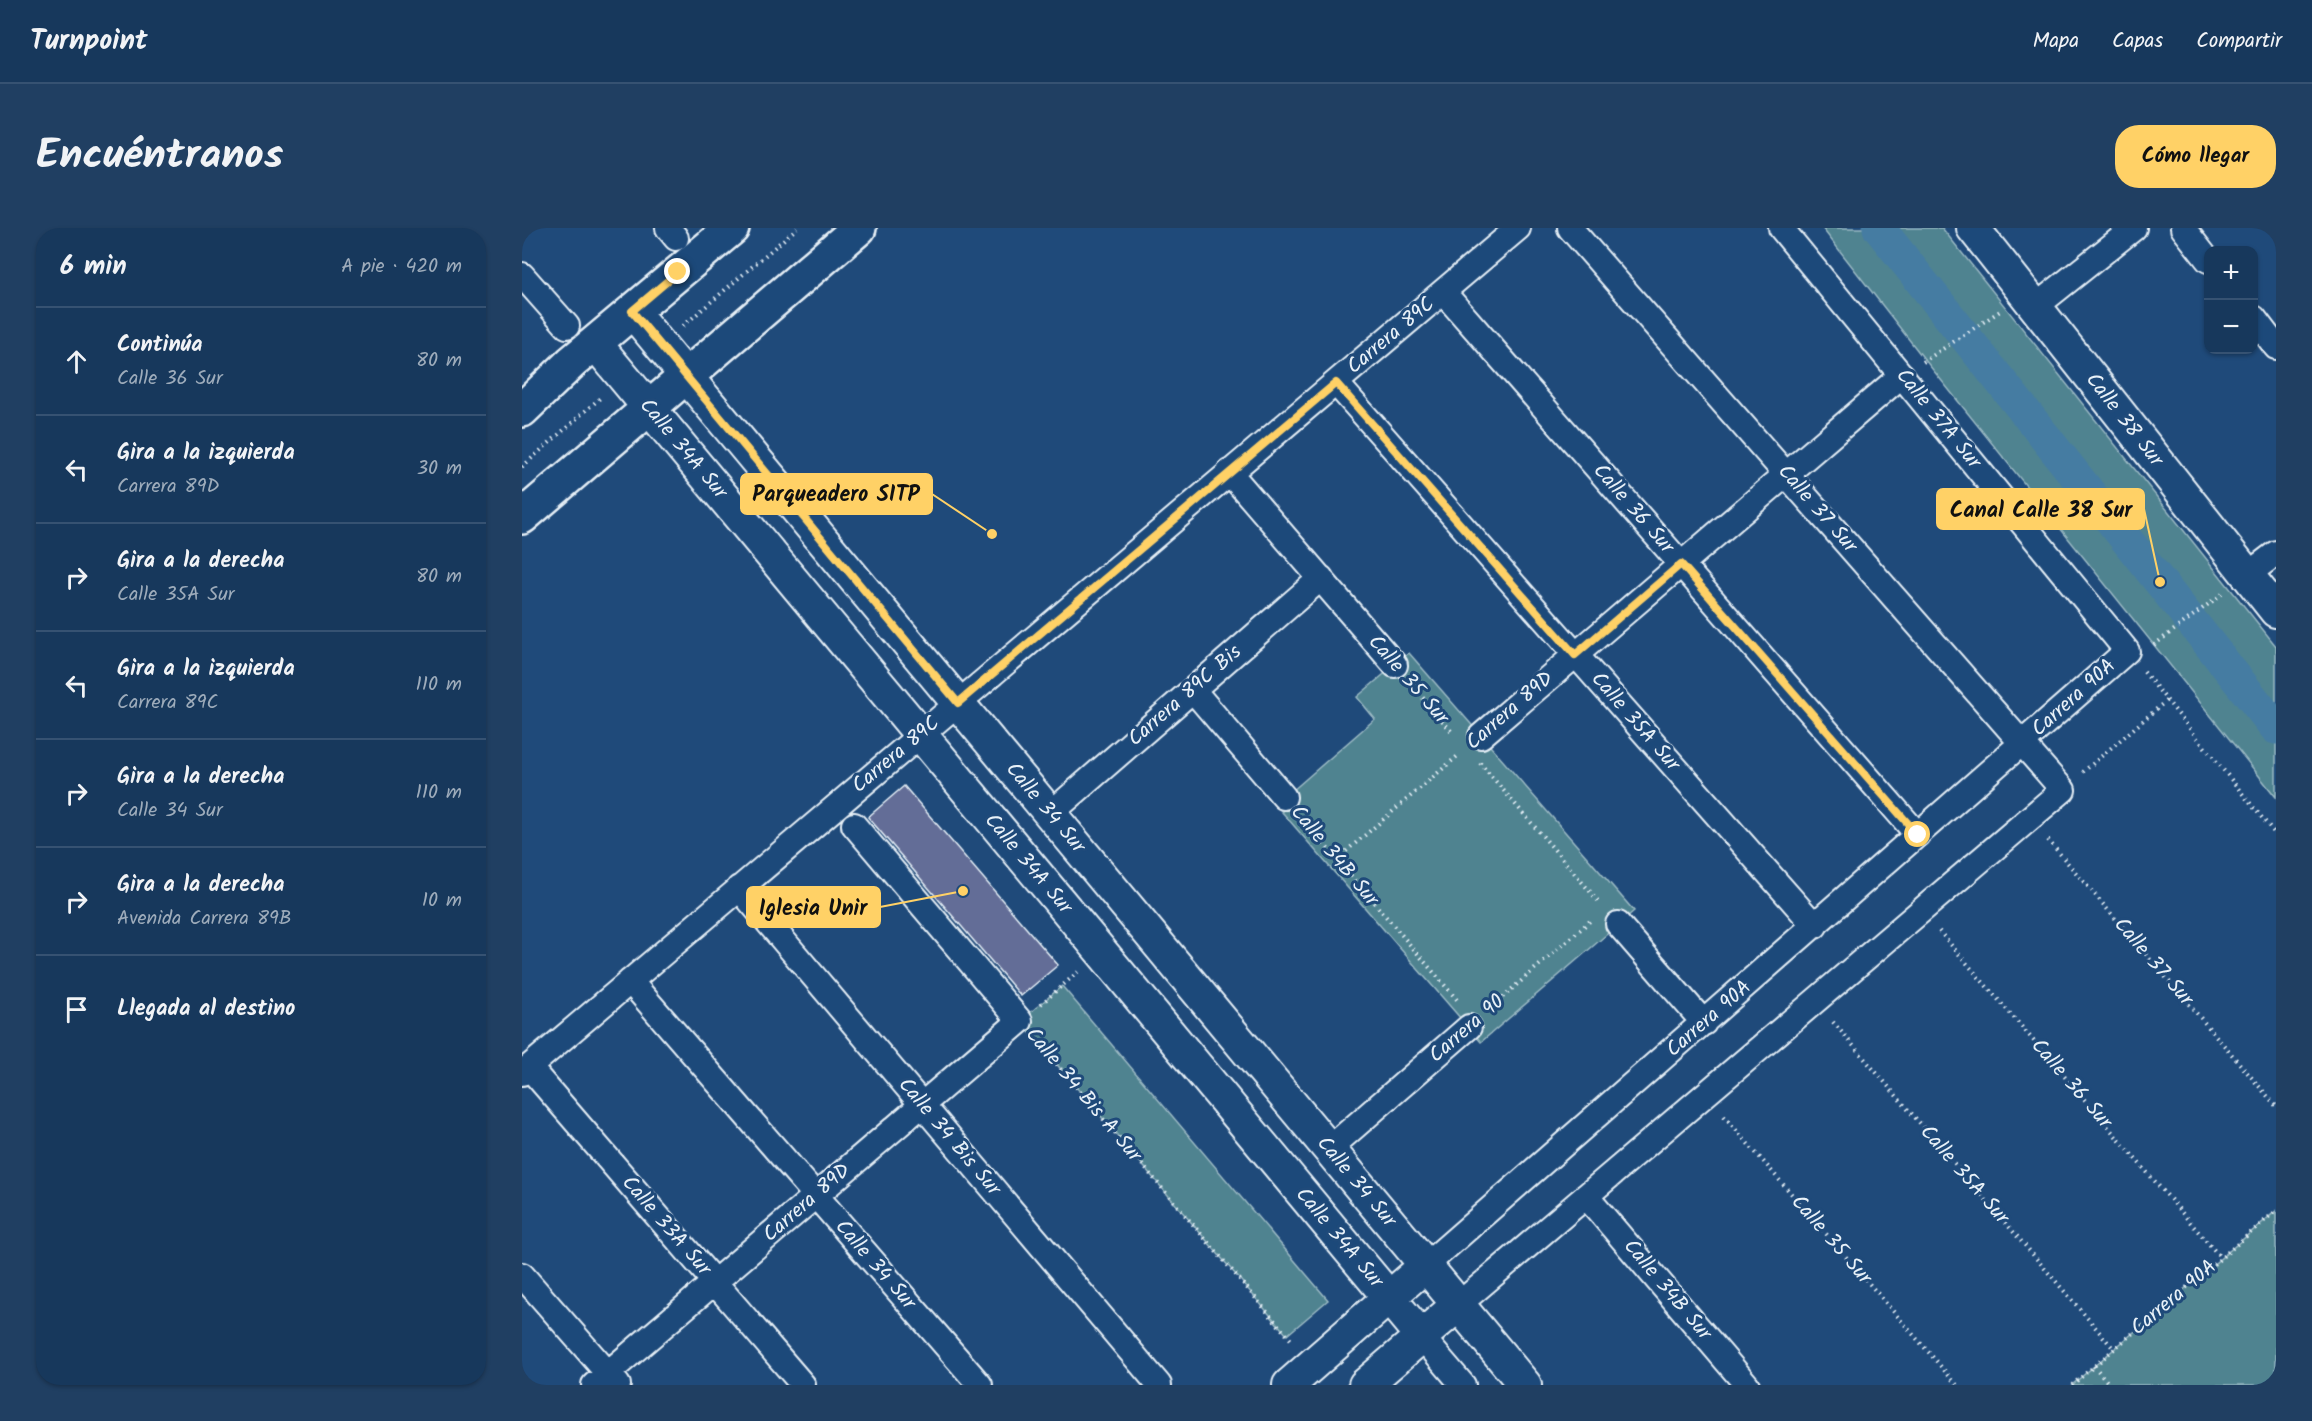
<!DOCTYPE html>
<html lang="es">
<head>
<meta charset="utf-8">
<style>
  body { margin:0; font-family:Kalam,sans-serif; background:#203f62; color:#f1f3f6 }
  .controls { position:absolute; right:18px; top:18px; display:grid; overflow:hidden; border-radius:12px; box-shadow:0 2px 4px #0004 }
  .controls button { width:54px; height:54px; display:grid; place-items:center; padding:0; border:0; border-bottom:2px solid #365272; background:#17385c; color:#f1f3f6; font:30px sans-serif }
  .stop { position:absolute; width:18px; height:18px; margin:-14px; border:4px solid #ffd166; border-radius:50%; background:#fff }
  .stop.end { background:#ffd166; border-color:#fff; box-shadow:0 2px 6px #0008 }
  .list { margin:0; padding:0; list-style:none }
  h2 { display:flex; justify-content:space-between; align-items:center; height:78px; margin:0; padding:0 24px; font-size:26px }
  h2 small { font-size:20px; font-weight:400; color:#9eacbb }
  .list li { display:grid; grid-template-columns:39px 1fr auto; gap:18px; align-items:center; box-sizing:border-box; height:108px; padding:0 24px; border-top:2px solid #365272 }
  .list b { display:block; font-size:22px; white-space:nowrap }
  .list p { margin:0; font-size:20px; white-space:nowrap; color:#9eacbb }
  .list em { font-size:20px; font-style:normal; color:#9eacbb }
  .icon { flex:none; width:33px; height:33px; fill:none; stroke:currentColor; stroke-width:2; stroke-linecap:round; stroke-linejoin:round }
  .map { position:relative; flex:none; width:1754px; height:1157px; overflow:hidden; border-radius:24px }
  header { display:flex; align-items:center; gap:36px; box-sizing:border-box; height:84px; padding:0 30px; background:#17385c; border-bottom:2px solid #365272 }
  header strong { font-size:28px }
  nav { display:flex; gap:33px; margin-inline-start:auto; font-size:21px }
  .intro { display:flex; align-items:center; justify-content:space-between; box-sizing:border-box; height:144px; padding:0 36px }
  h1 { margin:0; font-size:42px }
  .button { padding:15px 27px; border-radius:24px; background:#ffd166; color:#111; font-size:21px; font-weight:700 }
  main { display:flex; gap:36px; padding:0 36px }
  aside { flex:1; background:#17385c; border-radius:24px; box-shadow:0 2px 4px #0004 }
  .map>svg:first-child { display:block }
  .green { fill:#4f8390; stroke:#9cbac4; stroke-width:1.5 }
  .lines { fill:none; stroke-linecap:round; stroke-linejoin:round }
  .canal { stroke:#457ca2; stroke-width:33 }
  .building { fill:#636d97; stroke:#e8f1f8; stroke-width:1.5 }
  .minor-casing { stroke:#e8f1f8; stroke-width:28 }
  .tertiary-casing { stroke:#e8f1f8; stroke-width:36 }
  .secondary-casing { stroke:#e8f1f8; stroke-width:38 }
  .path { stroke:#e8f1f8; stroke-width:4; stroke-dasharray:1.5 4.5; stroke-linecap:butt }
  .minor { stroke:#1f4a7a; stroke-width:24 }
  .tertiary { stroke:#1f4a7a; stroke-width:32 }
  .secondary { stroke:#1f4a7a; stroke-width:33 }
  .route { stroke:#ffd166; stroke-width:8 }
  .labels { text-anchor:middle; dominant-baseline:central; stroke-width:6; stroke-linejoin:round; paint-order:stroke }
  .street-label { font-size:21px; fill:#e8f1f8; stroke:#1f4a7a }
  .leader { fill:none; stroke:#ffd166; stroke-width:2 }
  .callout-dot { fill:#ffd166; stroke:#1f4a7a; stroke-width:2 }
  .callout { fill:#ffd166; stroke:#ffd166; stroke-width:2 }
  .callout-label { font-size:22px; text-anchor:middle; font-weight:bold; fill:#111 }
</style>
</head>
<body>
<header>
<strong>Turnpoint</strong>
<nav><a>Mapa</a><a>Capas</a><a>Compartir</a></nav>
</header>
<div class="intro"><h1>Encuéntranos</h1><a class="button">Cómo llegar</a></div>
<main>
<aside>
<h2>6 min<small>A pie · 420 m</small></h2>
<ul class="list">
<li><svg class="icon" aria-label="ahead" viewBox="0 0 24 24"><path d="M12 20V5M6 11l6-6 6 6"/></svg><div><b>Continúa</b><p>Calle 36 Sur</p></div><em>80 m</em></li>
<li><svg class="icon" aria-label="left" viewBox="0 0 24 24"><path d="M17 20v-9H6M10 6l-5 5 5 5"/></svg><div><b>Gira a la izquierda</b><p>Carrera 89D</p></div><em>30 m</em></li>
<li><svg class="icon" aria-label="right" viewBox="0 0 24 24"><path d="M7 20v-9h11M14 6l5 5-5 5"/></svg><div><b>Gira a la derecha</b><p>Calle 35A Sur</p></div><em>80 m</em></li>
<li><svg class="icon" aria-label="left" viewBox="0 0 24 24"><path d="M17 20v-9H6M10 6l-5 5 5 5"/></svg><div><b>Gira a la izquierda</b><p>Carrera 89C</p></div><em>110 m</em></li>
<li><svg class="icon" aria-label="right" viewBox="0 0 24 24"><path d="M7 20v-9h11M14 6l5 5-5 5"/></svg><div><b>Gira a la derecha</b><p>Calle 34 Sur</p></div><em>110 m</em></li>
<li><svg class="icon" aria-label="right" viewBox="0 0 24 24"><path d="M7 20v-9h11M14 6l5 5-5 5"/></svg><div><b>Gira a la derecha</b><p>Avenida Carrera 89B</p></div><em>10 m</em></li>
<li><svg class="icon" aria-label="arrive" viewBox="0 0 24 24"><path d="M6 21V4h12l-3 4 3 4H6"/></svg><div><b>Llegada al destino</b></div></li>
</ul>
</aside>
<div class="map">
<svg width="1754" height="1157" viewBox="0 0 1754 1157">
  <rect width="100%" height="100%" fill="#1f4a7a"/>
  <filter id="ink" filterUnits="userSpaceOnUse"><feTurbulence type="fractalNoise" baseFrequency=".0167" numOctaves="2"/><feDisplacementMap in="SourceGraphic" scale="12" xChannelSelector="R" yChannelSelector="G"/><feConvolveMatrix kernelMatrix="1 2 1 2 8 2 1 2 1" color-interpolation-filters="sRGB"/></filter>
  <g filter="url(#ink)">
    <!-- green -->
    <path class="green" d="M1300 0H1420L1754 418V569L1403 132Z
      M887 425 1112 683 959 814 754 577 853 491 835 469Z
      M540 758 806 1072 765 1107 498 793Z
      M1754 983V1155L1752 1157H1550Z"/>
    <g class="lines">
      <!-- canal -->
      <path class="canal" d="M1357 0 1754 500"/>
    </g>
    <!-- building -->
    <path class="building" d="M382 558 536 737 499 768 346 589Z"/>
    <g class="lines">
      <!-- minor casing -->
      <g class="minor-casing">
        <path id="minor" d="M146 0 154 10
          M1661 0 1686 32
          M0 47 45 98
          M921 64 1396 607
          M1513 79 1612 0
          M1732 90 1754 119
          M814 155 1293 698
          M707 244 873 437
          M1725 347 1754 325
          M671 462 762 569
          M959 508 1380 147
          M528 586 799 350
          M217 660 637 1157
          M1096 696 1182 795
          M108 753 458 1157
          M7 839 281 1157
          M0 845 996 0
          M807 921 947 799
          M1064 968 1225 1157
          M903 1038 1605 423 1259 0
          M0 1047 96 1157
          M936 1077 1541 562 1048 0
          M899 1108 941 1157
          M72 1157 498 793 332 597"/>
      </g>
      <!-- tertiary casing -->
      <g class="tertiary-casing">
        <path id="tertiary" d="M1451 0 1754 383
          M110 83 1003 1157
          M73 115 899 1108
          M767 1157 903 1038
          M843 1157 936 1077"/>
      </g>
      <!-- secondary casing -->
      <g class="secondary-casing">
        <path id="secondary" d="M0 182 50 134 210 0
          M0 289 337 0"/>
      </g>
      <!-- path -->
      <path class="path" d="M161 98 275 0
        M1401 134 1478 83
        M0 239 78 170
        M1632 417 1700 366
        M1622 444 1754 607
        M889 456 931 505
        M958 535 1078 675
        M1561 544 1645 472
        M778 588 937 774
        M1526 612 1754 878
        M815 631 938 526
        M1417 703 1699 1030
        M519 776 556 744
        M967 781 1068 693
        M1311 794 1592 1121
        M515 813 770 1113
        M1202 888 1435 1157
        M1572 1138 1588 1157
        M1550 1157 1754 983
        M1752 1157 1754 1155"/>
      <!-- minor -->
      <use href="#minor" class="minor"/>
      <!-- tertiary -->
      <use href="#tertiary" class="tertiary"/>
      <!-- secondary -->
      <use href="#secondary" class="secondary"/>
    </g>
  </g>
  <g class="lines" filter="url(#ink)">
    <!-- route -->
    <path class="route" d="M156 44 110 83 436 475 814 155 1053 427 1159 336 1396 607"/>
  </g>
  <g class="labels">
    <!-- street labels -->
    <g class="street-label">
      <text transform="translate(869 108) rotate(-40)">Carrera 89C</text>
      <text transform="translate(1416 191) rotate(51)">Calle 37A Sur</text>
      <text transform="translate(1602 192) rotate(52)">Calle 38 Sur</text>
      <text transform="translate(161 221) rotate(50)">Calle 34A Sur</text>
      <text transform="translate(1111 281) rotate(49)">Calle 36 Sur</text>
      <text transform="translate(1295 281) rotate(49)">Calle 37 Sur</text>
      <text transform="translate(886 452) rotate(49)">Calle 35 Sur</text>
      <text transform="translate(663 468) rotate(-41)">Carrera 89C Bis</text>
      <text transform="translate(1552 470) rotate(-42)">Carrera 90A</text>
      <text transform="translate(988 483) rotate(-41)">Carrera 89D</text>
      <text transform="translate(1113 494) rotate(49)">Calle 35A Sur</text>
      <text transform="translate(374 527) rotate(-40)">Carrera 89C</text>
      <text transform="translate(523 580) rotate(50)">Calle 34 Sur</text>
      <text transform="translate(812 628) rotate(50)">Calle 34B Sur</text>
      <text transform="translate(506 636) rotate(50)">Calle 34A Sur</text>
      <text transform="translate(1631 734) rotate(49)">Calle 37 Sur</text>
      <text transform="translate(1187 791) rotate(-41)">Carrera 90A</text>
      <text transform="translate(945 801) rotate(-41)">Carrera 90</text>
      <text transform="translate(1549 856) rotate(49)">Calle 36 Sur</text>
      <text transform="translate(561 867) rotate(50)">Calle 34 Bis A Sur</text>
      <text transform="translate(427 909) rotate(50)">Calle 34 Bis Sur</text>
      <text transform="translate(1442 947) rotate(49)">Calle 35A Sur</text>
      <text transform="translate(834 954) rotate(50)">Calle 34 Sur</text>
      <text transform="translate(285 975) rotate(-41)">Carrera 89D</text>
      <text transform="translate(144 998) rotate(49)">Calle 33A Sur</text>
      <text transform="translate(817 1010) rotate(50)">Calle 34A Sur</text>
      <text transform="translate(1309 1012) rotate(49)">Calle 35 Sur</text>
      <text transform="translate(353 1037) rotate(49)">Calle 34 Sur</text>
      <text transform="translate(1145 1062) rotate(50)">Calle 34B Sur</text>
      <text transform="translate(1652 1070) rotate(-40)">Carrera 90A</text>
    </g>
  </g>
  <!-- callouts -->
  <path class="leader" d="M470 306L410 266M1638 354L1622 281M441 663L358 679"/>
  <g class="callout-dot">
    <circle cx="470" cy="306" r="6"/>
    <circle cx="1638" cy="354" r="6"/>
    <circle cx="441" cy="663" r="6"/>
  </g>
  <g class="callout">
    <rect x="219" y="246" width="191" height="40" rx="6"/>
    <rect x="1415" y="261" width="207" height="40" rx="6"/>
    <rect x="225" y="659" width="133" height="40" rx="6"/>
  </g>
  <g class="callout-label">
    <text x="314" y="273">Parqueadero SITP</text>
    <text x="1519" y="289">Canal Calle 38 Sur</text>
    <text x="291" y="687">Iglesia Unir</text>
  </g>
</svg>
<div class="controls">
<button>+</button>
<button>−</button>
</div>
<div class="stop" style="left:1396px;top:607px"></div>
<div class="stop end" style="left:156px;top:44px"></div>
</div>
</main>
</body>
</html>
